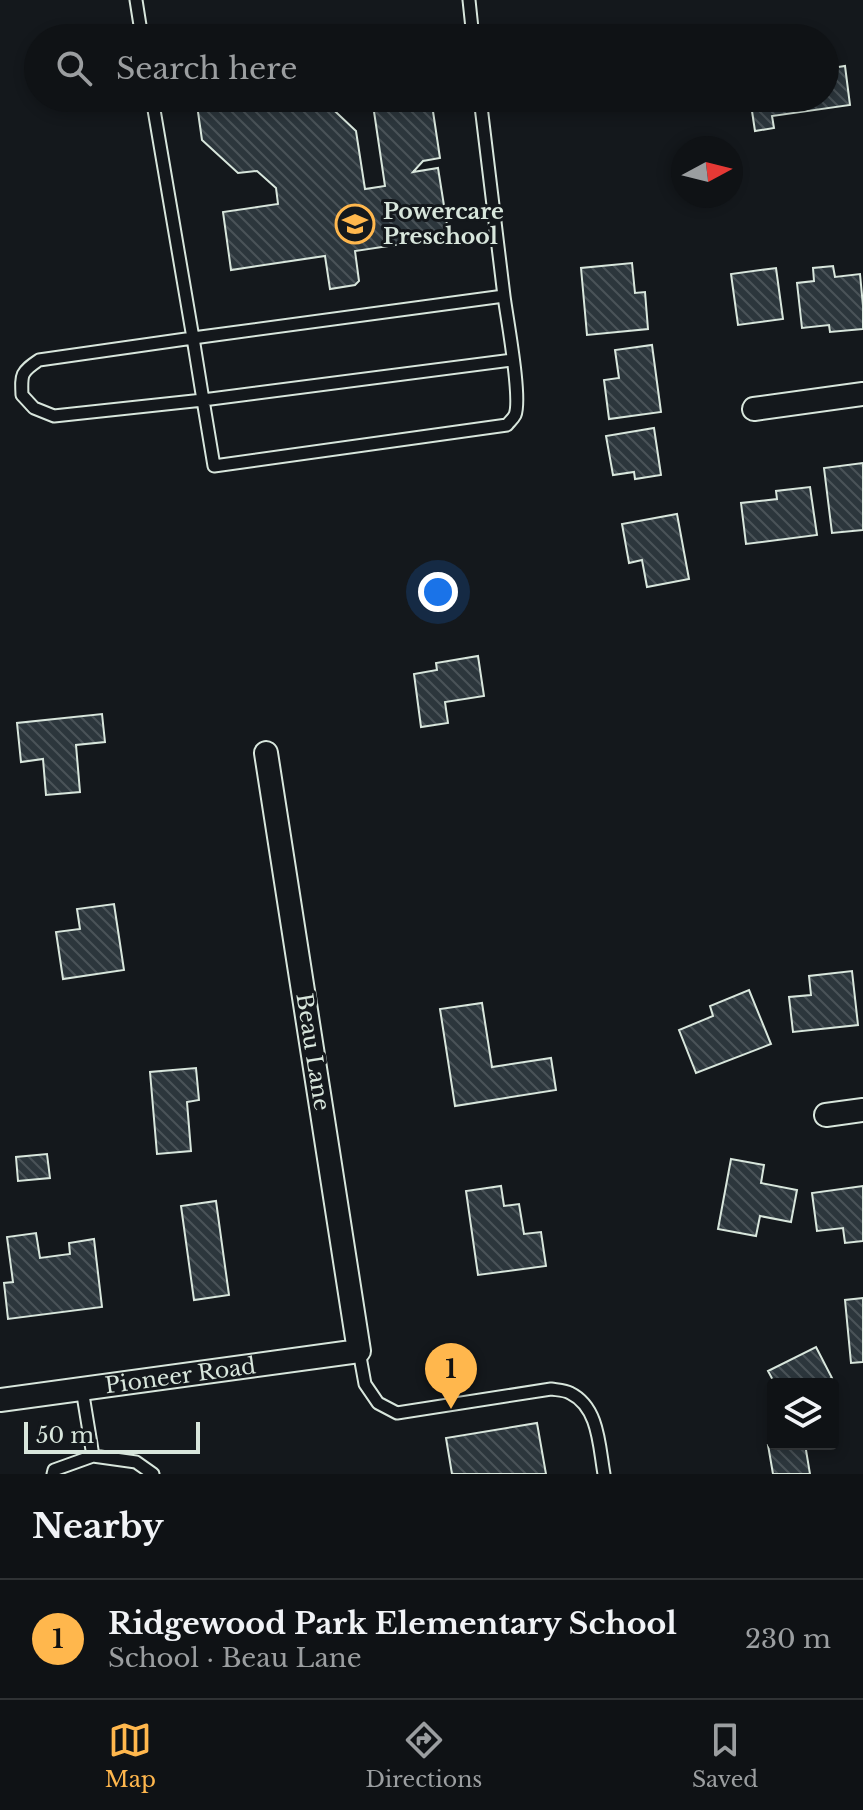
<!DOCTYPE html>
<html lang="en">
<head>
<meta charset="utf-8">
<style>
  body { margin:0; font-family:"Libre Baskerville",serif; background:#181b1e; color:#f1f3f6 }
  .controls { position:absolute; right:24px; bottom:24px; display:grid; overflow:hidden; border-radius:8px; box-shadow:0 4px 12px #0003 }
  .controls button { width:72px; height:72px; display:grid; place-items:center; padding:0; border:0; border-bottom:2px solid #2f3234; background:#0f1215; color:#f1f3f6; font:40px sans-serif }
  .compass { position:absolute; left:671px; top:136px; width:72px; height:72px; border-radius:50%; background:#0f1215; box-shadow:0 4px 12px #0003; rotate:83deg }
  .scale { position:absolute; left:24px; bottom:20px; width:176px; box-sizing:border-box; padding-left:8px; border:4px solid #d8e6dc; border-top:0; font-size:22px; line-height:28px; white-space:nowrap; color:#d8e6dc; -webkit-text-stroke:6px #14181c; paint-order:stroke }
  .you { position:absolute; left:438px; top:592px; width:28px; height:28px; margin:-20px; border:6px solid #fff; border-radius:50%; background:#1a73e8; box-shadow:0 0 0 12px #1a73e833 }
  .badge { display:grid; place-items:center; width:52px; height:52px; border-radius:50%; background:#ffb74d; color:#111; font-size:26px; font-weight:700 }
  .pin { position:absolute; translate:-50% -66px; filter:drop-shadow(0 2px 4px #0008) }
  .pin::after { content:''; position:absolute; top:42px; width:28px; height:24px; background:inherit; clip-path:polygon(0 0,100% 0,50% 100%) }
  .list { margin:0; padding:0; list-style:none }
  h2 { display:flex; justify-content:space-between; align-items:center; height:104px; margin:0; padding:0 32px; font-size:34px }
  h2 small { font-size:26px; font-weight:400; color:#9b9ea0 }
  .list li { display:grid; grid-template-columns:52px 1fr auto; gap:24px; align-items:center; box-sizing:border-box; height:120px; padding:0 32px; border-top:2px solid #2f3234 }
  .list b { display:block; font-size:30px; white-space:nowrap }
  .list p { margin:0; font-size:26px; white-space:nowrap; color:#9b9ea0 }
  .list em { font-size:26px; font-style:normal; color:#9b9ea0 }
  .icon { flex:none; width:44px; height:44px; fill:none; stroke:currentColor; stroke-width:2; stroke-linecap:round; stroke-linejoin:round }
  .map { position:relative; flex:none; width:863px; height:1474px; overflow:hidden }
  .search { position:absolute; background:#0f1215; box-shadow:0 4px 12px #0003; left:24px; right:24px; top:24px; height:88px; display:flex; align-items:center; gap:20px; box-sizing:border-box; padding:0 28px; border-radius:44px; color:#9b9ea0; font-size:30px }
  .sheet { height:224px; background:#0f1215 }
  nav { display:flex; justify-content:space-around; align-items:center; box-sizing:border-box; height:112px; border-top:2px solid #2f3234; background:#0f1215; font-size:22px; color:#9b9ea0 }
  nav a { display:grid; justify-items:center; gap:4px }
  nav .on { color:#ffb74d }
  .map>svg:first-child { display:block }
  .building { fill:url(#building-back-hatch); stroke:#d8e6dc; stroke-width:2 }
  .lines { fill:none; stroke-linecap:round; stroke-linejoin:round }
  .service-casing { stroke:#d8e6dc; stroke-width:15 }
  .minor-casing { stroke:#d8e6dc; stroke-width:26 }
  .service { stroke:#14181c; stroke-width:11 }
  .minor { stroke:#14181c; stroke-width:22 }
  .labels { text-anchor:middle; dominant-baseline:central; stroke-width:6; stroke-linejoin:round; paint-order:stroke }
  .poi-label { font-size:22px; font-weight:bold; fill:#d8e6dc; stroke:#14181c; text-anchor:start }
  .street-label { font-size:22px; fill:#d8e6dc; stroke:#14181c }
</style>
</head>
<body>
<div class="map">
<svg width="863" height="1474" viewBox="0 0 863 1474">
  <defs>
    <pattern id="building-back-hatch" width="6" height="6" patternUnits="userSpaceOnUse" patternTransform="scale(2)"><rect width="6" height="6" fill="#2c363c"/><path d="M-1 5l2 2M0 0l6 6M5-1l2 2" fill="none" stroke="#4a5358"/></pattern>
  </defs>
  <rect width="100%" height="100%" fill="#14181c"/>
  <!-- building -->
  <path class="building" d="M845 66 850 105 772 116 774 128 755 131 750 98H825V69Z
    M196 98H321L356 131 365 189 385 186 372 98H431L440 158 423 161 413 172 438 168 449 237 355 251 359 281 355 285 330 289 325 256 231 270 223 212 278 204 276 188 257 171 238 173 202 140Z
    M632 263 635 293 645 292 648 329 587 335 581 268Z
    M833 266 835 277 860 274 863 306V329L830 332 829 325 802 328 797 283 814 281 813 268Z
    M776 268 783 319 738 325 731 274Z
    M652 345 661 412 609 419 604 380 619 378 615 350Z
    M654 428 661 475 635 479 634 472 613 475 606 436Z
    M863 463V530L832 533 824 468Z
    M810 487 817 535 746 544 741 503 777 499 776 491Z
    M677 514 689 579 647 587 642 560 629 563 622 524Z
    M478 656 484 696 445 702 448 723 421 727 414 674 437 670 436 663Z
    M102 714 105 742 76 745 80 792 46 795 43 759 21 762 17 723Z
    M114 904 124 970 63 979 56 932 80 929 77 909Z
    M852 971 858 1025 793 1032 789 997 811 995 809 976Z
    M749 990 771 1044 696 1073 679 1030 713 1016 710 1006Z
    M482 1003 492 1067 551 1058 556 1090 455 1106 440 1009Z
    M196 1068 199 1100 187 1102 191 1151 157 1154 150 1072Z
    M47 1154 50 1178 18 1181 16 1157Z
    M731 1159 764 1165 761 1183 797 1190 791 1222 760 1216 756 1236 718 1229Z
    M501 1186 504 1206 519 1204 524 1234 541 1232 546 1266 478 1275 466 1191Z
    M863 1186V1241L845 1243 843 1228 817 1231 812 1193Z
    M216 1201 229 1295 194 1300 181 1206Z
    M36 1233 40 1258 70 1254 69 1243 94 1239 102 1307 8 1319 4 1283 13 1282 7 1237Z
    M863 1298V1362L851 1363 845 1300Z
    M816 1347 832 1378 819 1384H775L768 1371Z
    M537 1423 546 1474H452L446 1438Z
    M805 1444 810 1474H773L768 1445Z"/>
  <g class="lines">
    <!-- service casing -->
    <g class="service-casing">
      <path id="service" d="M136 0 142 38
        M469 0 473 38
        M152 98 193 338 504 296 480 98
        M504 296C507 319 522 398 515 415 513 419 509 422 507 425L214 466 203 400 54 416 34 408 22 395C21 374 21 372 39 360L193 338 203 400 512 360
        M359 1351 365 1384 378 1403 397 1413 551 1389C557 1390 565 1390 570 1393 599 1407 599 1446 604 1474
        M82 1389 93 1456
        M53 1474 54 1470 93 1456 136 1462 153 1474"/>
    </g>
    <!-- minor casing -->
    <g class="minor-casing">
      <g id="minor">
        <path d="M754 409 863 394"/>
        <path d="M826 1115 863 1110"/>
        <path id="s1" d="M0 1400 359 1351 266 753"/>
      </g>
    </g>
    <!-- service -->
    <use href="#service" class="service"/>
    <!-- minor -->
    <use href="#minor" class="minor"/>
  </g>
  <!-- icons -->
  <defs>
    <g id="school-ring" transform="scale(2)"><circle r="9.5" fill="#14181c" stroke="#ffb74d" stroke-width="1.5"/><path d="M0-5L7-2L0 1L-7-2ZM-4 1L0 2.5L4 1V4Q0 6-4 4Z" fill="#ffb74d"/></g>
  </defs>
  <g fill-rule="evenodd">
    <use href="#school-ring" x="355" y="224"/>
  </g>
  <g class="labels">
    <!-- poi labels -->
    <g class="poi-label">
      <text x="383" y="211">Powercare<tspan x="383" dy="25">Preschool</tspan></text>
    </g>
    <!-- street labels -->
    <g class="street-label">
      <text transform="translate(313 1052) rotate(81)">Beau Lane</text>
      <text stroke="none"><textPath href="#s1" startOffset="182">Pioneer Road</textPath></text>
    </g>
  </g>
</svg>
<div class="controls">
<button><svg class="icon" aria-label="layers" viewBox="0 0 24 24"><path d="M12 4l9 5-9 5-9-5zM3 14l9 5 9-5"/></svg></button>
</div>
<svg class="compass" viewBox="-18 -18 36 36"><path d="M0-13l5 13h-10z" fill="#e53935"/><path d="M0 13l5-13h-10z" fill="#9b9ea0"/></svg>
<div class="scale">50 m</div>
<div class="you"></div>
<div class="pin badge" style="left:451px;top:1409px">1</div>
<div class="search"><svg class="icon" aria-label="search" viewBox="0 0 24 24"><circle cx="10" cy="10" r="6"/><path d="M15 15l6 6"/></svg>Search here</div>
</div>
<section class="sheet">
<h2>Nearby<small></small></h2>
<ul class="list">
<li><span class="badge">1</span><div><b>Ridgewood Park Elementary School</b><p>School · Beau Lane</p></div><em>230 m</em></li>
</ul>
</section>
<nav>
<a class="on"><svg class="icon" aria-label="map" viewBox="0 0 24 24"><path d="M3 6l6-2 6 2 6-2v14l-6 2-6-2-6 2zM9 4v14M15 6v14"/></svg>Map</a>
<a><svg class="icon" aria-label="directions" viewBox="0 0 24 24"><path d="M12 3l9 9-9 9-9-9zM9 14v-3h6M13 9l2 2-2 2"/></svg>Directions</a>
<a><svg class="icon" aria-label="saved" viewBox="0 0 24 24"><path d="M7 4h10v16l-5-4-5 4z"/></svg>Saved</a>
</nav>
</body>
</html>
